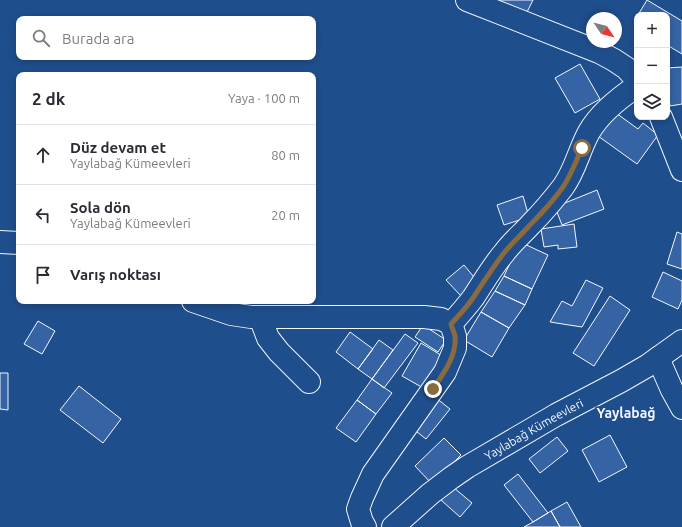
<!DOCTYPE html>
<html lang="tr">
<head>
<meta charset="utf-8">
<style>
  body { margin:0; font-family:Ubuntu,sans-serif; background:#f7f7f7; color:#2b2b33 }
  .controls { position:absolute; right:12px; top:12px; display:grid; overflow:hidden; border-radius:8px; box-shadow:0 2px 6px #0003 }
  .controls button { width:36px; height:36px; display:grid; place-items:center; padding:0; border:0; border-bottom:1px solid #e1e1e2; background:#fff; color:#2b2b33; font:20px sans-serif }
  .compass { position:absolute; left:586px; top:12px; width:36px; height:36px; border-radius:50%; background:#fff; box-shadow:0 2px 6px #0003; rotate:125deg }
  .stop { position:absolute; width:12px; height:12px; margin:-9px; border:3px solid #8a6a3f; border-radius:50%; background:#fff }
  .stop.end { background:#8a6a3f; border-color:#fff; box-shadow:0 1px 4px #0008 }
  .list { margin:0; padding:0; list-style:none }
  h2 { display:flex; justify-content:space-between; align-items:center; height:52px; margin:0; padding:0 16px; font-size:17px }
  h2 small { font-size:13px; font-weight:400; color:#7c7c81 }
  .list li { display:grid; grid-template-columns:26px 1fr auto; gap:12px; align-items:center; box-sizing:border-box; height:60px; padding:0 16px; border-top:1px solid #e1e1e2 }
  .list b { display:block; font-size:15px; white-space:nowrap }
  .list p { margin:0; font-size:13px; white-space:nowrap; color:#7c7c81 }
  .list em { font-size:13px; font-style:normal; color:#7c7c81 }
  .icon { flex:none; width:22px; height:22px; fill:none; stroke:currentColor; stroke-width:2; stroke-linecap:round; stroke-linejoin:round }
  .map { position:relative; flex:none; width:682px; height:527px; overflow:hidden }
  .search { position:absolute; background:#fff; box-shadow:0 2px 6px #0003; left:16px; top:16px; width:300px; height:44px; display:flex; align-items:center; gap:10px; box-sizing:border-box; padding:0 14px; border-radius:8px; color:#7c7c81; font-size:15px }
  .panel { position:absolute; background:#fff; box-shadow:0 2px 6px #0003; left:16px; top:72px; width:300px; height:232px; border-radius:8px }
  .map>svg:first-child { display:block }
  .building { fill:#3563a3; stroke:#f2f6ff }
  .lines { fill:none; stroke-linecap:round; stroke-linejoin:round }
  .minor-casing { stroke:#f2f6ff; stroke-width:24 }
  .minor { stroke:#1f4e8c; stroke-width:22 }
  .route { stroke:#8a6a3f; stroke-width:5 }
  .labels { text-anchor:middle; dominant-baseline:central; stroke-width:3; stroke-linejoin:round; paint-order:stroke }
  .street-label { font-size:12px; fill:#f2f6ff; stroke:#1f4e8c }
  .quarter-label { font-size:14px; font-weight:bold; fill:#f2f6ff; stroke:#1f4e8c }
</style>
</head>
<body>
<div class="map">
<svg width="682" height="527" viewBox="0 0 682 527">
  <rect width="100%" height="100%" fill="#1f4e8c"/>
  <!-- building -->
  <path class="building" d="M498 0H533L526 14Z
    M647 0 682 21V54L667 45V15H638Z
    M580 64 600 99 575 113 555 78Z
    M682 67V104L670 106 667 84V68Z
    M616 113 638 129 643 123 658 135 637 164 598 136Z
    M597 190 604 209 562 225 555 207Z
    M523 196 529 217 504 225 497 205Z
    M574 224 577 247 558 249V245L544 247 541 229Z
    M677 232 682 234V269L667 264Z
    M520 242 548 255 532 289 504 276Z
    M464 265 478 282 461 296 446 280Z
    M663 272 682 281V300L678 309 652 297Z
    M504 276 532 289 525 305 495 291Z
    M586 280 603 288 582 327 550 322 562 301 572 306Z
    M495 291 525 305 509 328 481 312Z
    M610 296 630 310 594 366 573 353Z
    M481 312 509 328 492 357 464 340Z
    M38 321 55 331 42 354 24 344Z
    M423 325 446 340 438 352 415 337Z
    M350 332 373 349 358 369 336 352Z
    M405 334 418 343 384 388 372 379Z
    M379 340 393 350 372 379 358 369Z
    M421 343 444 357 425 389 402 376Z
    M0 373H8V410L0 409Z
    M372 379 392 393 376 414 357 400Z
    M79 386 121 419 103 443 60 410Z
    M436 398 450 409 426 439 412 428Z
    M357 400 376 414 356 442 336 428Z
    M610 435 627 467 599 482 582 450Z
    M557 437 568 451 540 473 529 459Z
    M444 438 461 455 432 484 415 466Z
    M518 474 548 513 533 522 504 485Z
    M453 487 472 503 460 517 441 500Z
    M567 502 581 527H560L551 511Z
    M551 511 560 527H524L533 522Z"/>
  <g class="lines">
    <!-- minor casing -->
    <g class="minor-casing">
      <g id="minor">
        <path d="M467 0 599 52 614 60 626 68 637 80"/>
        <path d="M661 117 682 170"/>
        <path d="M0 242 19 243"/>
        <path d="M193 301 231 314 251 317H424L441 319 451 324 455 336V348L445 372 373 474 362 498 358 509 362 522 365 527"/>
        <path d="M260 317 268 338 279 352 309 382"/>
        <path d="M451 324C459 315 466 307 473 298 483 283 492 267 504 253 512 242 522 234 531 224 542 213 553 200 563 187 575 171 579 150 589 132 600 113 619 98 637 86"/>
        <path d="M658 358 672 390 682 408"/>
        <path id="s1" d="M393 527 430 494 451 478 467 467 556 415 621 381 647 366 682 341"/>
      </g>
    </g>
    <!-- minor -->
    <use href="#minor" class="minor"/>
  </g>
  <g class="lines">
    <!-- route -->
    <path class="route" d="M433 389C443 374 457 356 455 336 454 332 452 328 451 324 459 315 467 307 473 298 483 283 493 267 504 253 512 243 521 235 529 226 541 214 553 201 563 187 571 175 576 161 582 148"/>
  </g>
  <g class="labels">
    <!-- street labels -->
    <g class="street-label">
      <text stroke="none"><textPath href="#s1" startOffset="172">Yaylabağ Kümeevleri</textPath></text>
    </g>
    <!-- quarter labels -->
    <g class="quarter-label">
      <text x="626" y="413">Yaylabağ</text>
    </g>
  </g>
</svg>
<div class="controls">
<button>+</button>
<button>−</button>
<button><svg class="icon" aria-label="layers" viewBox="0 0 24 24"><path d="M12 4l9 5-9 5-9-5zM3 14l9 5 9-5"/></svg></button>
</div>
<svg class="compass" viewBox="-18 -18 36 36"><path d="M0-13l5 13h-10z" fill="#e53935"/><path d="M0 13l5-13h-10z" fill="#7c7c81"/></svg>
<div class="stop" style="left:582px;top:148px"></div>
<div class="stop end" style="left:433px;top:389px"></div>
<div class="search"><svg class="icon" aria-label="search" viewBox="0 0 24 24"><circle cx="10" cy="10" r="6"/><path d="M15 15l6 6"/></svg>Burada ara</div>
<section class="panel">
<h2>2 dk<small>Yaya · 100 m</small></h2>
<ul class="list">
<li><svg class="icon" aria-label="ahead" viewBox="0 0 24 24"><path d="M12 20V5M6 11l6-6 6 6"/></svg><div><b>Düz devam et</b><p>Yaylabağ Kümeevleri</p></div><em>80 m</em></li>
<li><svg class="icon" aria-label="left" viewBox="0 0 24 24"><path d="M17 20v-9H6M10 6l-5 5 5 5"/></svg><div><b>Sola dön</b><p>Yaylabağ Kümeevleri</p></div><em>20 m</em></li>
<li><svg class="icon" aria-label="arrive" viewBox="0 0 24 24"><path d="M6 21V4h12l-3 4 3 4H6"/></svg><div><b>Varış noktası</b></div></li>
</ul>
</section>
</div>
</body>
</html>
